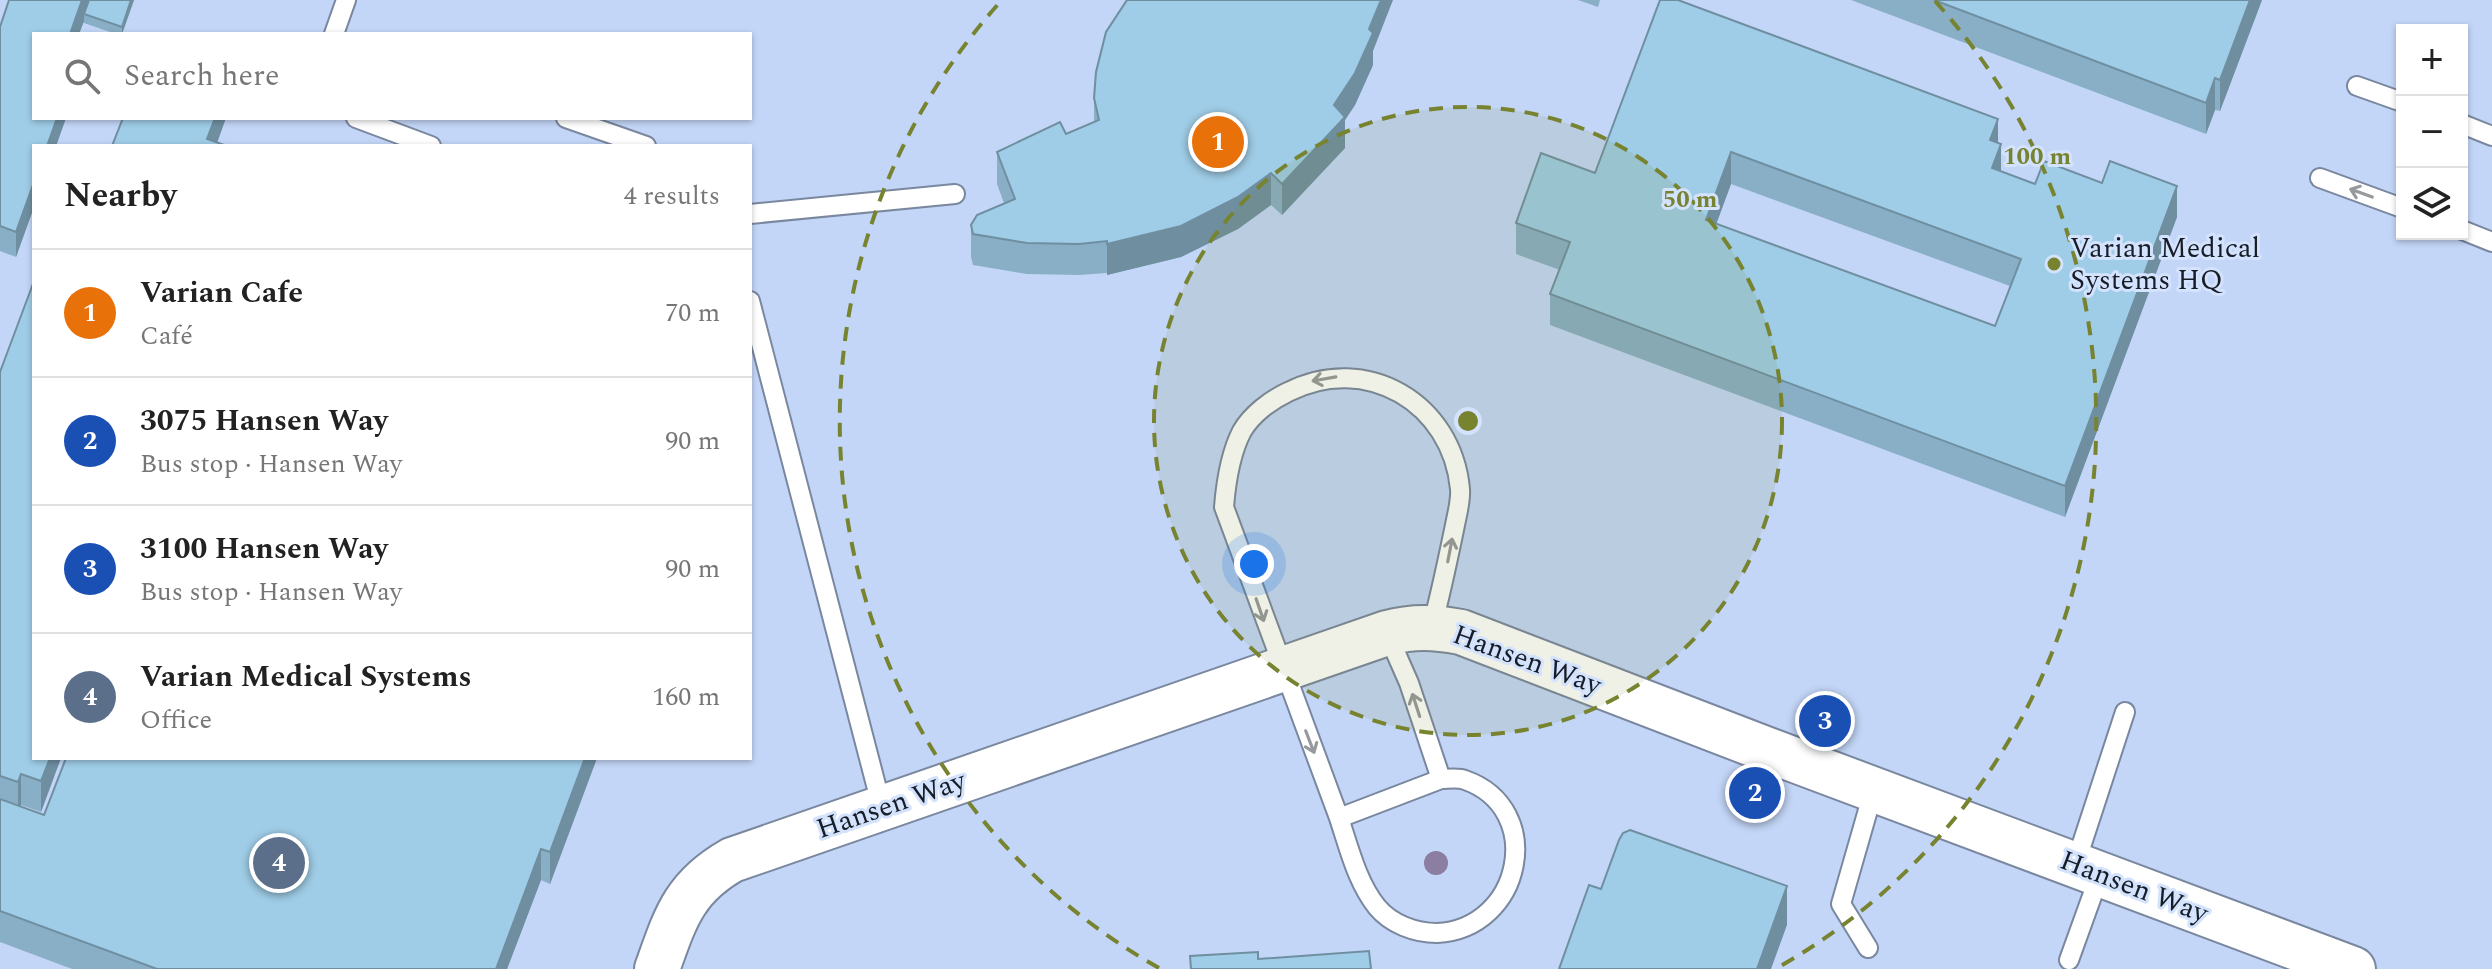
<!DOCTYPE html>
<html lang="en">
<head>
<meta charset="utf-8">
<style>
  body { margin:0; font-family:Spectral,serif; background:#f6f6f6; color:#222 }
  .controls { position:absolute; right:24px; top:24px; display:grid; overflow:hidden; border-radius:0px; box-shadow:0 2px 6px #0004 }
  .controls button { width:72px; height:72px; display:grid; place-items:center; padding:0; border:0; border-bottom:2px solid #e0e0e0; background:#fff; color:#222; font:40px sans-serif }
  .you { position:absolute; left:1254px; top:564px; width:28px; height:28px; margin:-20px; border:6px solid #fff; border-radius:50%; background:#1a73e8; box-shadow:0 0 0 12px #1a73e833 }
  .badge { display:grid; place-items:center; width:52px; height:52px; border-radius:50%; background:#788330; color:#fff; font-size:26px; font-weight:700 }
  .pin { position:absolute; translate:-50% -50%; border:4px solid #fff; box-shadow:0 2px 8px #0006 }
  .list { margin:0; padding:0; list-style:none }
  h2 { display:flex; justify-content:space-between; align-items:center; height:104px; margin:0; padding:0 32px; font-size:34px }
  h2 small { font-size:26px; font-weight:400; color:#767676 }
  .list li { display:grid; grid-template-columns:52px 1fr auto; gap:24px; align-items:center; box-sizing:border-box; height:128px; padding:0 32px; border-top:2px solid #e0e0e0 }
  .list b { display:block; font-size:30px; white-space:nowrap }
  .list p { margin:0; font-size:26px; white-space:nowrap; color:#767676 }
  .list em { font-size:26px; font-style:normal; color:#767676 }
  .icon { flex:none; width:44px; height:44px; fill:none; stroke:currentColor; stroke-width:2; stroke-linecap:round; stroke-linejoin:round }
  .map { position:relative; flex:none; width:2492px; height:969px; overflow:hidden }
  .search { position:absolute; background:#fff; box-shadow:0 2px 6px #0004; left:32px; top:32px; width:720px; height:88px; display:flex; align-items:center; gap:20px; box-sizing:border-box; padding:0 28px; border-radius:0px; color:#767676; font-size:30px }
  .panel { position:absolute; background:#fff; box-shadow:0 2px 6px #0004; left:32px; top:144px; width:720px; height:616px; border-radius:0px }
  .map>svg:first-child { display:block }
  .built { fill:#c3d6f7; fill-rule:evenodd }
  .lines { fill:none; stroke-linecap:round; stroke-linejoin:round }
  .service-casing { stroke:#79879f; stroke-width:22 }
  .tertiary-casing { stroke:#79879f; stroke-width:48 }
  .service { stroke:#fff; stroke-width:18 }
  .tertiary { stroke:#fff; stroke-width:44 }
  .tree { fill:#8c7da3 }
  .wall { fill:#89afc6; fill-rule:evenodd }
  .shaded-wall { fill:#6f8fa1 }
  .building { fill:#9fcce6; stroke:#6f8fa1; stroke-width:2; fill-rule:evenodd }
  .oneway { stroke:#97999d }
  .ring { fill:none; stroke:#788330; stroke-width:4; stroke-dasharray:14 10 }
  .poi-dot { fill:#788330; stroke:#d3e2fd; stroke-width:3 }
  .labels { text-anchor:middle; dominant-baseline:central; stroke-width:6; stroke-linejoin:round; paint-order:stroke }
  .poi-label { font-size:28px; fill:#171d26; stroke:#d3e2fd; text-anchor:start }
  .street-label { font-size:28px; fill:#171d26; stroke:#d3e2fd }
  .centre { fill:#788330; stroke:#d3e2fd; stroke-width:4 }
  .ring-label { font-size:24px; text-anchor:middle; font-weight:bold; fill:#788330; stroke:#d3e2fd; stroke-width:6; stroke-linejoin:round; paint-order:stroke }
</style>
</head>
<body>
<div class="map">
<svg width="2492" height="969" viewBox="0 0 2492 969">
  <rect width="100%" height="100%" fill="#d3e2fd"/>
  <!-- built -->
  <path class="built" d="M0 0H2492V969H0ZM2402 30H2462V234H2402ZM34 34H750V118H34ZM34 146H750V758H34Z"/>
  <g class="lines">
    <!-- service casing -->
    <g class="service-casing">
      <path id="service" d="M334 34 346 0
        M2357 86 2402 102
        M356 118 431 146
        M566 118 646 146
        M2462 124 2492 136
        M2320 178 2402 208
        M750 214 955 194
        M2462 230 2492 242
        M750 301 882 808
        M1387 633 1409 683 1441 779
        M1441 779C1448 779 1458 777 1465 780 1547 809 1522 929 1437 933 1415 933 1391 924 1377 907 1357 882 1349 848 1339 818Z
        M1339 818 1224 507C1226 482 1230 454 1242 431 1252 414 1271 400 1288 392 1366 352 1452 403 1460 489 1461 501 1457 514 1455 525 1448 559 1441 593 1432 626
        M2075 865 2125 712
        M1868 948 1841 904 1874 789
        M2069 960 2100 874"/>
    </g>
    <!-- tertiary casing -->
    <g class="tertiary-casing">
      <path id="tertiary" d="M657 969C675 919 683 888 732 860L1387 633C1414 626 1434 627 1461 632L1768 750 2353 969"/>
    </g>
    <!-- service -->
    <use href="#service" class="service"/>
    <!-- tertiary -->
    <use href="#tertiary" class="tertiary"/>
  </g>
  <!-- trees -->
  <circle class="tree" cx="1436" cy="863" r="12"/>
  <!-- wall -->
  <path class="wall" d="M134 0 122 34H116L84 23V21L79 34H34L66 118 56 146H34V207L16 257 0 251V27Z
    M1578 0H1600L1598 7Z
    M1660 0 1998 142 2001 171 2035 184 2177 217 2065 517 1550 325V294L1560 270 1516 254V223L1595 173ZM1731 184 2010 286 1995 326 1716 224Z
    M1851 0H2262L2220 111 2215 110 2206 134Z
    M1373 51V65L1355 105 1345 120V148L1282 215 1271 205 1238 229 1181 257 1107 275V273L1079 275 1027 274 973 265 971 257V225L1004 203 997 184V152L1066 134 1094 122V98Z
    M0 372 61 758 41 812 21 805 20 806 44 815 597 758 550 884 541 880 507 969H72L0 942Z"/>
  <!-- shaded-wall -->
  <path class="shaded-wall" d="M82 0H92L84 14V21L79 34H70Z
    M131 0H134L122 34V27Z
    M1381 0H1393L1373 51V65L1355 105 1345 120V148L1282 215V184L1334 105 1369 29Z
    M2250 0H2262L2220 111V80Z
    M2215 78V110L2206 134V103Z
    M57 118H66L56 146H47Z
    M215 118H226L216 146 207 139Z
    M1998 119V151L1990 140Z
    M2001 144V175L1992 168Z
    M1731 152V184L1706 252V220Z
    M1271 173V205L1238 229 1181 257 1107 275V244Z
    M34 182V207L16 257V232Z
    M2177 186V217L2065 517V486Z
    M50 758H61L41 812V781Z
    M585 758H597L550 884V852Z
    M21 774V805L18 813V782Z
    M541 849V880L507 969H496Z
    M1787 886V925L1771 969H1757Z"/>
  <!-- building -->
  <path class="building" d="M9 0H82L70 34H34V118H57L47 146H34V182L16 232 0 226V27Z
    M89 0H131L122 27 84 14Z
    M1127 0H1381L1369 29 1373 33 1355 73 1334 105 1345 117 1282 184 1271 173 1238 197 1181 226 1107 244V241L1079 244 1027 243 973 234 971 225 977 215 1015 199 997 152 1060 122 1066 134 1099 120 1094 98 1096 72 1106 32Z
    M1660 0H1678L1998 119 1990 140 2001 144 1992 168 2035 184 2044 161 2102 183 2110 161 2177 186 2065 486 1550 294 1570 242 1516 223 1541 153 1595 173ZM1731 152 2021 259 1995 326 1706 220Z
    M1934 0H2250L2220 80 2215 78 2206 103Z
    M123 118H215L207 139 227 146H112Z
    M34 281V758H50L41 781 21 774 18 782 0 776V372Z
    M66 758H585L550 852 541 849 496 969H157L0 911V799L44 815Z
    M1630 830 1787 886 1757 969H1559L1589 885 1601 889 1619 840 1623 833Z
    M1369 951 1371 969H1191L1190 956 1258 952V959Z"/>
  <!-- one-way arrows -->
  <defs><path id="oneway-shaft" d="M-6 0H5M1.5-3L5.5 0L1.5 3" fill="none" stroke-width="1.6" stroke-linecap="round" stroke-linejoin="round" transform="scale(2)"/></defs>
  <g class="oneway">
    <use href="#oneway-shaft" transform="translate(2361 193) rotate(-160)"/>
    <use href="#oneway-shaft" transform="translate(1324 379) rotate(170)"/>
    <use href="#oneway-shaft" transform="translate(1450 550) rotate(-79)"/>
    <use href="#oneway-shaft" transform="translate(1260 610) rotate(71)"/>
    <use href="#oneway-shaft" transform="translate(1416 705) rotate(-108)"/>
    <use href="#oneway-shaft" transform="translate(1310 742) rotate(69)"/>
  </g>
  <!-- distance rings -->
  <circle cx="1468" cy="421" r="314" fill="#788330" fill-opacity=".12"/>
  <g class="ring">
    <circle cx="1468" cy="421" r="314"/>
    <path d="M1159 968A628 628 0 0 1 1001 1M1935 1A628 628 0 0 1 1777 968"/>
  </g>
  <!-- markers -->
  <circle class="poi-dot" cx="2054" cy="264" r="8"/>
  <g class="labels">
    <!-- poi labels -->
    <g class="poi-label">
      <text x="2070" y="248">Varian Medical<tspan x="2070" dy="32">Systems HQ</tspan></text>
    </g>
    <!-- street labels -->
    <g class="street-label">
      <text transform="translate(1527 660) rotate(20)">Hansen Way</text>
      <text transform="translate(891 805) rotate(-19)">Hansen Way</text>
      <text transform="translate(2134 887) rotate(21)">Hansen Way</text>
    </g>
  </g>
  <circle cx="1468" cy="421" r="12" class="centre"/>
  <g class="ring-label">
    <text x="2037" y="164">100 m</text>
    <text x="1690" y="207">50 m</text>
  </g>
</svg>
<div class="controls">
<button>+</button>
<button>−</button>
<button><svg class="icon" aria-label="layers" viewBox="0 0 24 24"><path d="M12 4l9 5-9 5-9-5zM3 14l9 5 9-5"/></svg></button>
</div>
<div class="you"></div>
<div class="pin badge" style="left:1218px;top:142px;background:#e8710a">1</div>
<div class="pin badge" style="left:1755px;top:793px;background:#1a4fb4">2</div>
<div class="pin badge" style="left:1825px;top:721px;background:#1a4fb4">3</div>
<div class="pin badge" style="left:279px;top:863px;background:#5c6f8a">4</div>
<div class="search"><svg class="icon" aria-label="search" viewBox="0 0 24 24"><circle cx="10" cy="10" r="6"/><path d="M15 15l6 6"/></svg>Search here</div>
<section class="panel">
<h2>Nearby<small>4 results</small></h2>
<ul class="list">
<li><span class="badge" style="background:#e8710a">1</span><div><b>Varian Cafe</b><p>Café</p></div><em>70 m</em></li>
<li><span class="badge" style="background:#1a4fb4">2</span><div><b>3075 Hansen Way</b><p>Bus stop · Hansen Way</p></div><em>90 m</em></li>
<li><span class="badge" style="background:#1a4fb4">3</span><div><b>3100 Hansen Way</b><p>Bus stop · Hansen Way</p></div><em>90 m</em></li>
<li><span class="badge" style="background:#5c6f8a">4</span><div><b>Varian Medical Systems</b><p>Office</p></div><em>160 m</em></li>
</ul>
</section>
</div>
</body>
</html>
